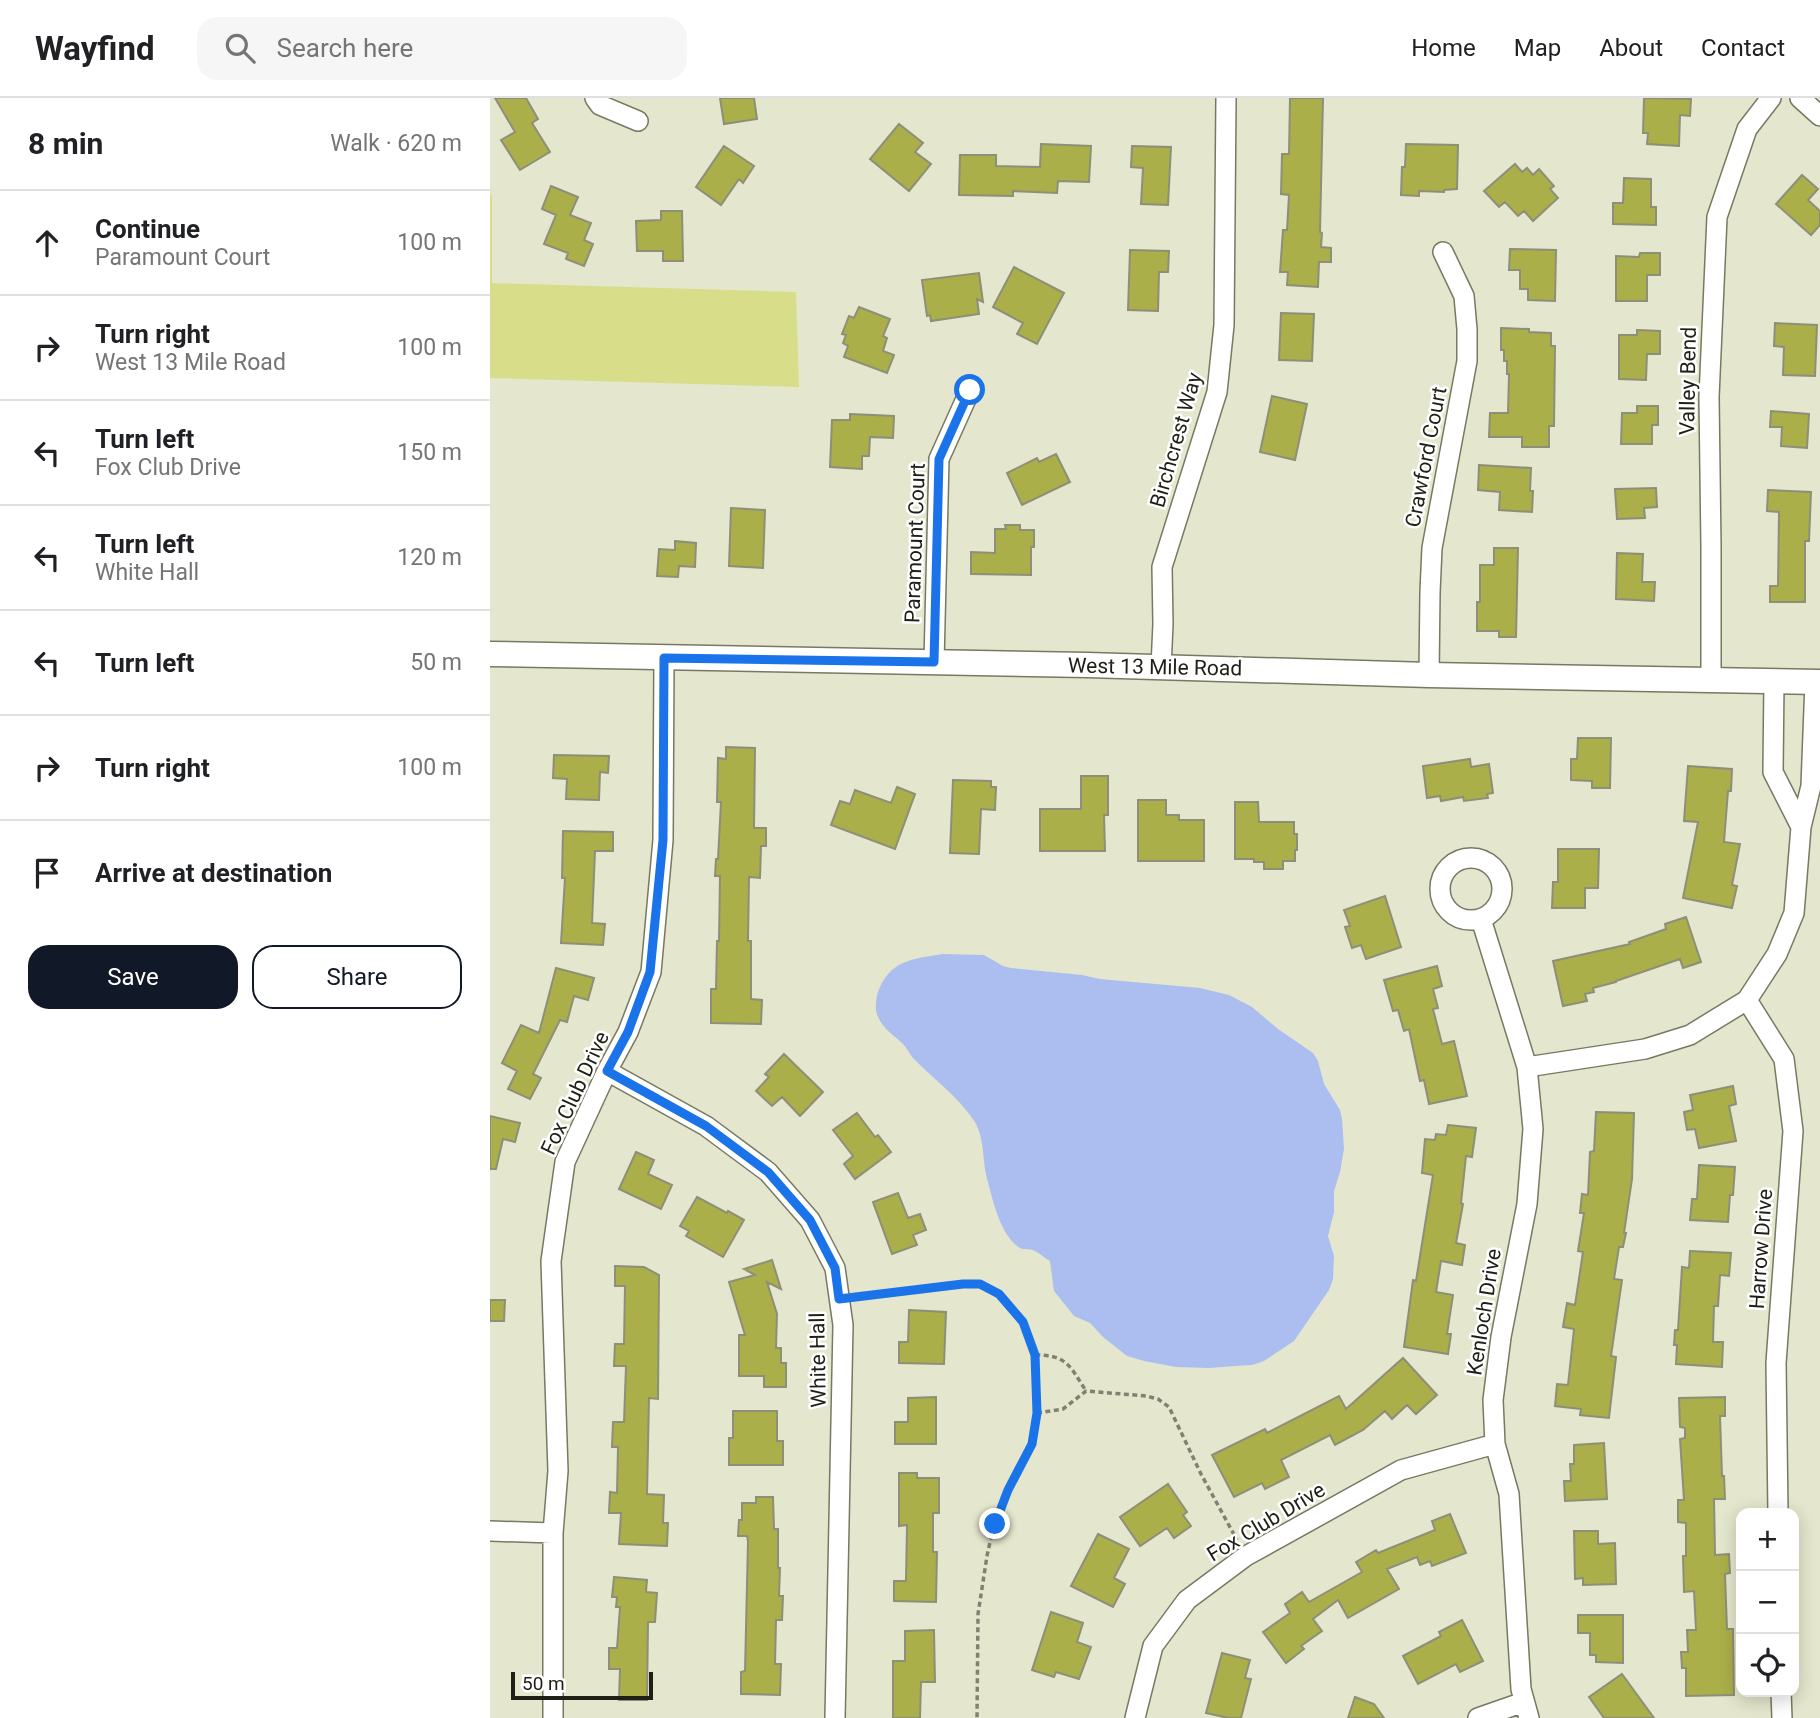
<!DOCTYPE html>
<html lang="en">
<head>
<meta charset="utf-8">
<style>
  body { margin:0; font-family:Roboto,sans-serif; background:#f6f6f6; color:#202124 }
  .controls { position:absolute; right:21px; bottom:21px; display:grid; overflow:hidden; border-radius:14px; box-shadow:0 4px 18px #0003 }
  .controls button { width:63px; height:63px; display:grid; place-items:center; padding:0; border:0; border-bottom:2px solid #e0e0e0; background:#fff; color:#202124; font:35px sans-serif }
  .scale { position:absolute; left:21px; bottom:18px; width:142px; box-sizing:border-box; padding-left:7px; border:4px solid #1e1f16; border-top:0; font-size:19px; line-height:24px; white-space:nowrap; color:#1e1f16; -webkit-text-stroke:5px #fff; paint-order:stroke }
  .stop { position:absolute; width:21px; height:21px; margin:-16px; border:5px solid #1a73e8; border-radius:50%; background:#fff }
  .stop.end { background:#1a73e8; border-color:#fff; box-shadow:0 2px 7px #0008 }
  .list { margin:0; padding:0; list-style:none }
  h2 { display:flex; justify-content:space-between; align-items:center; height:91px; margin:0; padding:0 28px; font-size:30px }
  h2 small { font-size:23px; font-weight:400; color:#757577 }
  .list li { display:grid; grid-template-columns:46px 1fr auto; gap:21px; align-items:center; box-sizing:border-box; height:105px; padding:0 28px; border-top:2px solid #e0e0e0 }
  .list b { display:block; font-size:26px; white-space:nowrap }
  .list p { margin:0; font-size:23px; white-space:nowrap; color:#757577 }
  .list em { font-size:23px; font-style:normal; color:#757577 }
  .actions { display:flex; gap:14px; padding:21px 28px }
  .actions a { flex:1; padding:16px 0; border:2px solid #111827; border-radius:21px; text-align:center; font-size:24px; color:#111827 }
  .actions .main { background:#111827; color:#fff }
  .icon { flex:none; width:38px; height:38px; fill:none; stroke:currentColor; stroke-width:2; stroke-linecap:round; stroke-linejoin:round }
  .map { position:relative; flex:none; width:1330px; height:1620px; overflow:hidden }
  header { display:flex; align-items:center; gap:42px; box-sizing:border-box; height:98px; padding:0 35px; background:#fff; border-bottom:2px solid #e0e0e0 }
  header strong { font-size:33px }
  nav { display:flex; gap:38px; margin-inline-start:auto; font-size:24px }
  .search { width:490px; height:63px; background:#f6f6f6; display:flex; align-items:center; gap:18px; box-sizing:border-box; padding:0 24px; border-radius:21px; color:#757577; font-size:26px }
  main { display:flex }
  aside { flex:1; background:#fff }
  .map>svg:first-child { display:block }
  .green { fill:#d8dd89 }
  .water { fill:#acbef0 }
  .building { fill:#aaaf4a; stroke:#8d8f78; stroke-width:2 }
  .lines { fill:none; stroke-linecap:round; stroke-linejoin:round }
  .minor-casing { stroke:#777962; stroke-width:22 }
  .tertiary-casing { stroke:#777962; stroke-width:27 }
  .path { stroke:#808271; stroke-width:3.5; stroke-dasharray:5 3.5; stroke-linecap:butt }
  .minor { stroke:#fff; stroke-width:19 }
  .tertiary { stroke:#fff; stroke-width:24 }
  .route { stroke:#1a73e8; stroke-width:9 }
  .labels { text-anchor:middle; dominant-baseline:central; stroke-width:5; stroke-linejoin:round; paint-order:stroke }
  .street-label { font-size:21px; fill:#1e1f16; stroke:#fff }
</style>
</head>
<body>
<header>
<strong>Wayfind</strong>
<div class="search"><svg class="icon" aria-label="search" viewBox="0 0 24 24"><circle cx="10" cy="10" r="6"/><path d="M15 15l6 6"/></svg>Search here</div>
<nav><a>Home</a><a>Map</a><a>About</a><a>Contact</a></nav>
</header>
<main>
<aside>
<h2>8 min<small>Walk · 620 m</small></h2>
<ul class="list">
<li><svg class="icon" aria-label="ahead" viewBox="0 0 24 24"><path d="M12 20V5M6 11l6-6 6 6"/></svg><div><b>Continue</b><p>Paramount Court</p></div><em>100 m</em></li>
<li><svg class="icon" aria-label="right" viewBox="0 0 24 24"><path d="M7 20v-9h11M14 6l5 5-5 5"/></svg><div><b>Turn right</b><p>West 13 Mile Road</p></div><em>100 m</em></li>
<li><svg class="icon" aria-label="left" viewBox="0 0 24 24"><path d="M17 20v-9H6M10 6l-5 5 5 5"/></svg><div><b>Turn left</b><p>Fox Club Drive</p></div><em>150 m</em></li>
<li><svg class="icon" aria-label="left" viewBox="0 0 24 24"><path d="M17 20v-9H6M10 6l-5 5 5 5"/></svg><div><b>Turn left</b><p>White Hall</p></div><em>120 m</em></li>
<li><svg class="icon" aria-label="left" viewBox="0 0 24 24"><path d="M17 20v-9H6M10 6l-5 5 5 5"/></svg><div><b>Turn left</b></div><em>50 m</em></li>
<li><svg class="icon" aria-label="right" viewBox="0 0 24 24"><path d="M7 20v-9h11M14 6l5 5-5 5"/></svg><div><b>Turn right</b></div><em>100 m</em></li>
<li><svg class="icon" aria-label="arrive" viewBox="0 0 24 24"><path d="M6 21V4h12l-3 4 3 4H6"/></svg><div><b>Arrive at destination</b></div></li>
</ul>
<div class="actions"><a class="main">Save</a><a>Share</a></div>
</aside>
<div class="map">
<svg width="1330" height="1620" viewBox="0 0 1330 1620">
  <rect width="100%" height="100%" fill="#e4e6cd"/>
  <!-- green -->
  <path class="green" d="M0 95 2 99V185L306 194 309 289 0 280Z"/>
  <!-- water -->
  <path class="water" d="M452 856 494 857 513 868 521 870 592 877 610 881 710 890 739 897 762 909 788 931 823 955 828 963 834 986 850 1012 852 1021 854 1051 850 1074 844 1093V1114L838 1138 844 1158 843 1181 839 1192 804 1243 774 1263 762 1267 745 1268 719 1270 686 1269 654 1263 637 1258 613 1239 600 1225 584 1218 564 1193 560 1163C554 1160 548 1153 542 1152 536 1150 533 1153 527 1148 509 1133 503 1102 497 1081 492 1062 495 1042 485 1024 468 998 443 981 422 959 419 955 417 950 413 946 404 937 394 932 388 919 384 911 386 897 390 889 403 861 425 861 452 856Z"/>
  <!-- building -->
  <path class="building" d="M5 0H36L48 21 42 25 60 54 30 72 11 42 25 34Z
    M230 0H264L267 21 234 26Z
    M800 0H833L830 134 832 135 831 149 841 150V164H829L828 189 797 187 798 174H790L793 132H797L799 97 791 96 792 56H799Z
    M1154 0 1201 1 1200 18 1190 17 1189 48 1157 46 1158 35H1153Z
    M409 26 433 45 425 54 441 66 419 93 380 61Z
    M551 46 601 48 599 84 568 83 567 95 523 93V98L469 97 470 57H506V68L550 69Z
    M916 46 968 47 967 91 954 92V94L929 93V98L911 97 912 69H915Z
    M234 48 264 68 253 85 249 81 231 107 206 89Z
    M642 48 681 49 678 107 651 106 653 70 641 69Z
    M1025 66 1032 74 1037 70 1043 77 1049 71 1064 88 1060 91 1068 100 1043 123 1034 113 1028 118 1015 104 1009 109 994 93Z
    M1312 77 1328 91 1318 102 1330 113V127L1321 137 1286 106Z
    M1134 80 1161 81V109H1166V127L1123 126V105H1133Z
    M61 88 88 99 80 117 101 125 94 142 103 146 94 168 76 161 78 155 54 146 66 117 52 111Z
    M171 113H192L193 163H173V153H147L146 123 171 122Z
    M1020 151 1066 152 1065 203 1038 202V191H1030V172H1019Z
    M640 152 679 153 678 174H669L668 213 638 212Z
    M1150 155H1170V177H1157V203H1126V158L1149 159Z
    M524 169 574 195 547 246 527 236 533 225 503 209Z
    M489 175 493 204 487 201 489 216 441 223 440 217 437 218 432 182Z
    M369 209 400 221 393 238 397 240 393 253 404 257 397 275 354 259 358 248 353 245 356 237 352 236 359 218 364 220Z
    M791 215 824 216 822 263 789 262Z
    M1285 225 1327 227 1325 278 1293 277 1294 249 1284 248Z
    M1011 230 1039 231V234L1061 235V248H1065L1064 328H1059V349H1032V339H999L1000 315H1018L1019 276H1017V263H1014V252H1011Z
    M1147 232 1170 233V256H1157L1156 282 1129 281V237H1147Z
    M782 298 817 306 805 362 770 354Z
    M1147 308H1168V327H1162V346H1131L1132 315H1147Z
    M1281 313 1319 316 1317 350 1291 348 1292 329H1280Z
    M360 316 404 318 403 340 380 339 379 358H372V371L340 369 342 322H360Z
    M566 356 580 384 532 407 517 375 547 360 549 364Z
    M989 367 1041 370 1040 393H1043L1042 414 1009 412 1010 394 988 392Z
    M1166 390 1167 409 1154 410 1155 420 1127 421 1125 391Z
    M1278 392 1321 394 1319 443H1315V504H1280V488H1288L1289 414 1277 413Z
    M241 410 275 412 273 470 239 468Z
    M515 427H530V432H544V449H541V477L481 476V454L505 455V431H516Z
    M185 443 206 445 205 469 189 468 188 479 167 478 169 451 185 452Z
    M1004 450H1028L1026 539H1009V533H987V504H990V467H1004Z
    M1127 455 1153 456 1152 484H1165L1164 503 1126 501Z
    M1088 640H1121L1120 690H1102V683L1081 682V661H1087Z
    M236 649 265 650 264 730H276V748H271L270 780 259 779 258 843H261V901L272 902 271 926 221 925V891H226L227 843H229L230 778H225L226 761H228L231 704H227L228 660 236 661Z
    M64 657 119 658 118 675 110 674 109 702 76 701 77 681 63 680Z
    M980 661 981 669 999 666 1003 695 997 696 998 700 974 703 973 699 951 703 950 698 937 700 933 668Z
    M1198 668 1242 671 1241 693H1238L1234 744 1250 746 1242 787 1247 788 1242 810 1193 800 1208 724 1194 723Z
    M591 678H618V717H614L615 753H550V711H591Z
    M463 682 501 683V689H506L505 712 491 711 489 756 460 755Z
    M407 689 425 696 405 751 341 727 350 703 360 706 365 692 401 705Z
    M648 702H676V717H689V722H714V763H648Z
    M745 704H768L769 724H804V736H807V752H805V763H793V771H774V764H764V761H745Z
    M73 733 123 734V753H105L102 825 115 826 113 847 71 845 75 780H72Z
    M1068 751H1109L1108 790H1095V810H1062L1063 784H1068Z
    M895 798 911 849 876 861 871 847 862 850 855 829 860 828 854 812Z
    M1196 819 1211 864 1193 870 1190 861 1126 883V884L1103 890 1104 894 1095 896 1097 903 1073 908 1063 863 1140 846 1139 844 1176 831 1175 826Z
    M947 868 952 888 943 891 948 910 943 911 952 946 964 943 977 998 939 1006 934 982 930 983 919 931 914 933 908 912 903 913 894 882Z
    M66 870 104 880 98 902 84 898 77 924 70 922 43 976 51 980 40 1001 18 991 27 973 12 965 31 927 49 935Z
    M294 956 333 994 310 1018 292 999 282 1008 266 993 279 979 275 976Z
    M1243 988 1246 1006 1239 1008 1246 1043 1209 1050 1205 1031 1197 1032 1194 1014 1203 1012 1200 997Z
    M1106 1014 1144 1015 1142 1081 1134 1135H1136L1133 1149H1129L1124 1181 1132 1182 1121 1258 1126 1259 1119 1320 1090 1317 1091 1311 1065 1308 1067 1286 1078 1287 1084 1231 1073 1229 1077 1205 1085 1207 1093 1154 1088 1153 1094 1115H1090L1092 1096 1098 1097 1100 1054 1104 1053Z
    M367 1015 385 1039 388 1037 401 1054 365 1081 354 1066 363 1058 343 1032Z
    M0 1018 30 1025 25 1044 13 1041 6 1071H0Z
    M958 1027 986 1030 982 1059 976 1058 971 1105 973 1106 966 1145 975 1147 972 1167 951 1163 946 1194 963 1197 957 1236H961L958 1256 914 1249 923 1182 926 1183 943 1077 932 1075 935 1041 945 1042 946 1036 956 1037Z
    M146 1054 164 1062 158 1076 182 1087 171 1111 129 1091Z
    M1209 1067 1245 1069 1243 1097H1240L1238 1124 1200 1122 1202 1101H1207Z
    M408 1095 418 1120 430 1116 436 1132 423 1137 427 1147 402 1156 383 1104Z
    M207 1099 237 1115 238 1113 254 1122 233 1159 196 1138 199 1133 190 1128Z
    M1200 1153 1241 1155 1239 1178 1230 1177 1228 1208H1224L1223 1244H1233L1232 1269 1186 1266 1187 1247H1184L1185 1232H1188L1192 1169 1199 1170Z
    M282 1162 291 1191 277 1184 287 1216 286 1250H291V1265H296V1289H274V1278H249V1237H255L239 1184 265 1177 254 1171Z
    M125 1168 154 1169 169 1177 168 1301 159 1300 157 1396 174 1397 173 1425H178L177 1448 129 1446 131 1415H119L120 1394 127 1395 128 1349H122L123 1324H134L136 1268H124L125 1246H134L135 1188H125Z
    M0 1202H15L14 1223H0Z
    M419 1212 456 1214 454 1266 409 1265V1244H418Z
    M913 1260 947 1297 926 1316 917 1307 902 1321 895 1313 873 1332 845 1347 840 1337 791 1362 799 1379 775 1391 772 1385 744 1399 722 1357 775 1331 777 1335 849 1298 856 1311Z
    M446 1299V1346H405V1324H418V1300Z
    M1235 1299V1318H1230L1232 1378H1234L1235 1401H1224L1225 1457 1239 1456 1240 1475 1235 1476 1237 1531H1243L1244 1597 1196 1598V1570H1192L1191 1554H1198L1197 1532H1206L1204 1493 1194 1494 1193 1458H1196V1425L1188 1424V1402H1194L1190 1341 1195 1340V1330L1190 1329 1189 1300Z
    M243 1313H287V1343H293V1367H239V1340H243Z
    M1114 1345 1117 1401 1075 1403 1074 1383H1081L1080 1366H1084V1347Z
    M409 1375H427V1380H449V1415H443V1454H447L446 1504 404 1503V1483H416L417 1427 409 1428Z
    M678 1386 697 1414 693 1417 701 1428 684 1440 677 1430 650 1448 630 1419Z
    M266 1399H283L284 1431H288V1470H290L289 1498H293L292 1522H286L285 1566H291L290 1597 251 1596V1574L255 1573 258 1443 257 1438H248L249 1422H252V1405H266Z
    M960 1416 976 1455 942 1468 940 1463 930 1467 927 1459 897 1471 909 1491 858 1520 848 1502 823 1521 832 1533 811 1548 814 1551 796 1565 773 1534 800 1515 795 1506 812 1494 819 1504 872 1474 866 1464 886 1452 888 1455 945 1432 942 1423Z
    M1084 1433H1108V1446L1125 1445 1126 1486 1093 1487V1480L1085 1481Z
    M608 1436 639 1451 624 1480 635 1486 623 1509 581 1488Z
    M124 1479 157 1482 156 1494 167 1495 165 1524H158L157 1602H129L130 1571H119V1550H127L130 1509H126L127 1499H122Z
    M561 1514 593 1525 587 1544 601 1549 589 1581 566 1574 564 1579 542 1572Z
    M1088 1517H1133V1565L1106 1564V1557H1100V1535H1088Z
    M972 1522 993 1563 970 1574 966 1566 928 1586 913 1558 951 1538 949 1534Z
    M444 1532 445 1584H431L430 1620H403V1563H415V1533Z
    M732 1555 760 1562 755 1580 761 1581 751 1620H738L716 1615Z
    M1132 1576 1164 1620H1114L1099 1599Z
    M865 1599 884 1606 894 1620H858Z"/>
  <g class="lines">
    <!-- minor casing -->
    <g class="minor-casing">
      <path id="minor" d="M105 0 110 7 148 23
        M1310 0 1330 18
        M444 564 449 361 480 292
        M671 569 673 526 672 469 727 294 734 227 736 0
        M939 577 940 494 942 450 977 263V231L974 198 953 154
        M1221 581V449L1219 299 1227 119 1257 31 1281 0
        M1284 583 1283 674 1311 729
        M950 791a31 31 0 1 1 62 0a31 31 0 1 1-62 0Z
        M991 821 1037 969 1043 1031 1037 1106 1011 1239 1003 1302 1005 1346 1019 1396 1031 1591 1039 1620
        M1257 902 1294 961 1303 1033 1286 1265 1288 1415
        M1037 969 1155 951 1200 937 1257 902 1287 856 1304 815 1311 729 1321 688 1325 584
        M117 973 216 1028 278 1074 320 1122 345 1170 353 1227 345 1620
        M0 1433 63 1435
        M1291 1594 1292 1620
        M63 1620V1435L68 1373 61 1163 75 1064 117 973 138 934 161 874 173 742 174 560
        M645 1620 663 1548 697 1502 756 1458 911 1372 1005 1346
        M988 1620 1034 1604"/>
    </g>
    <!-- tertiary casing -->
    <g class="tertiary-casing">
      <path id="tertiary" d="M0 556 597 567 939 577 1330 584"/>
    </g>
    <!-- path -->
    <path class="path" d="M365 1199 473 1186 490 1187 509 1196 533 1224 545 1257 547 1315 542 1346 518 1393 504 1426 497 1458 488 1516 487 1620
      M545 1257C577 1257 580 1268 596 1293
      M547 1315 573 1311 596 1293 656 1298 668 1301 679 1309 711 1376 747 1442"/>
    <!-- minor -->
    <use href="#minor" class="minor"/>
    <!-- tertiary -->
    <use href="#tertiary" class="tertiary"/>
  </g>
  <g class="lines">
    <!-- route -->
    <path class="route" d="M480 292 449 361 444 564 174 560 173 742 160 874 138 934 117 973 216 1028 278 1074 320 1122 345 1170 349 1201 473 1186H490L509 1196 533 1224 545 1257 547 1315 542 1346 518 1392 505 1426"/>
  </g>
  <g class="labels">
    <!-- street labels -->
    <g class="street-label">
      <text transform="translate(1198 283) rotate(-89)">Valley Bend</text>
      <text transform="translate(686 342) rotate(-74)">Birchcrest Way</text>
      <text transform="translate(936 359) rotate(-79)">Crawford Court</text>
      <text transform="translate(425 445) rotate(-88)">Paramount Court</text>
      <text transform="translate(665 569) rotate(1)">West 13 Mile Road</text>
      <text transform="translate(85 995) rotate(-65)">Fox Club Drive</text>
      <text transform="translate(1271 1151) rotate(-86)">Harrow Drive</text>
      <text transform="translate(994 1214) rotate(-81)">Kenloch Drive</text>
      <text transform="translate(328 1262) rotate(-91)">White Hall</text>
      <text transform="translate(776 1424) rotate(-31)">Fox Club Drive</text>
    </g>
  </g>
</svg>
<div class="controls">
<button>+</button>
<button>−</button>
<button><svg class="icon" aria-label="locate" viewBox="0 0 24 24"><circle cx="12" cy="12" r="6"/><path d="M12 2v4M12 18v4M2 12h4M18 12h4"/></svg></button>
</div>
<div class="scale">50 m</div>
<div class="stop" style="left:480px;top:292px"></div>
<div class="stop end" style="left:505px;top:1426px"></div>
</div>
</main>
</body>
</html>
